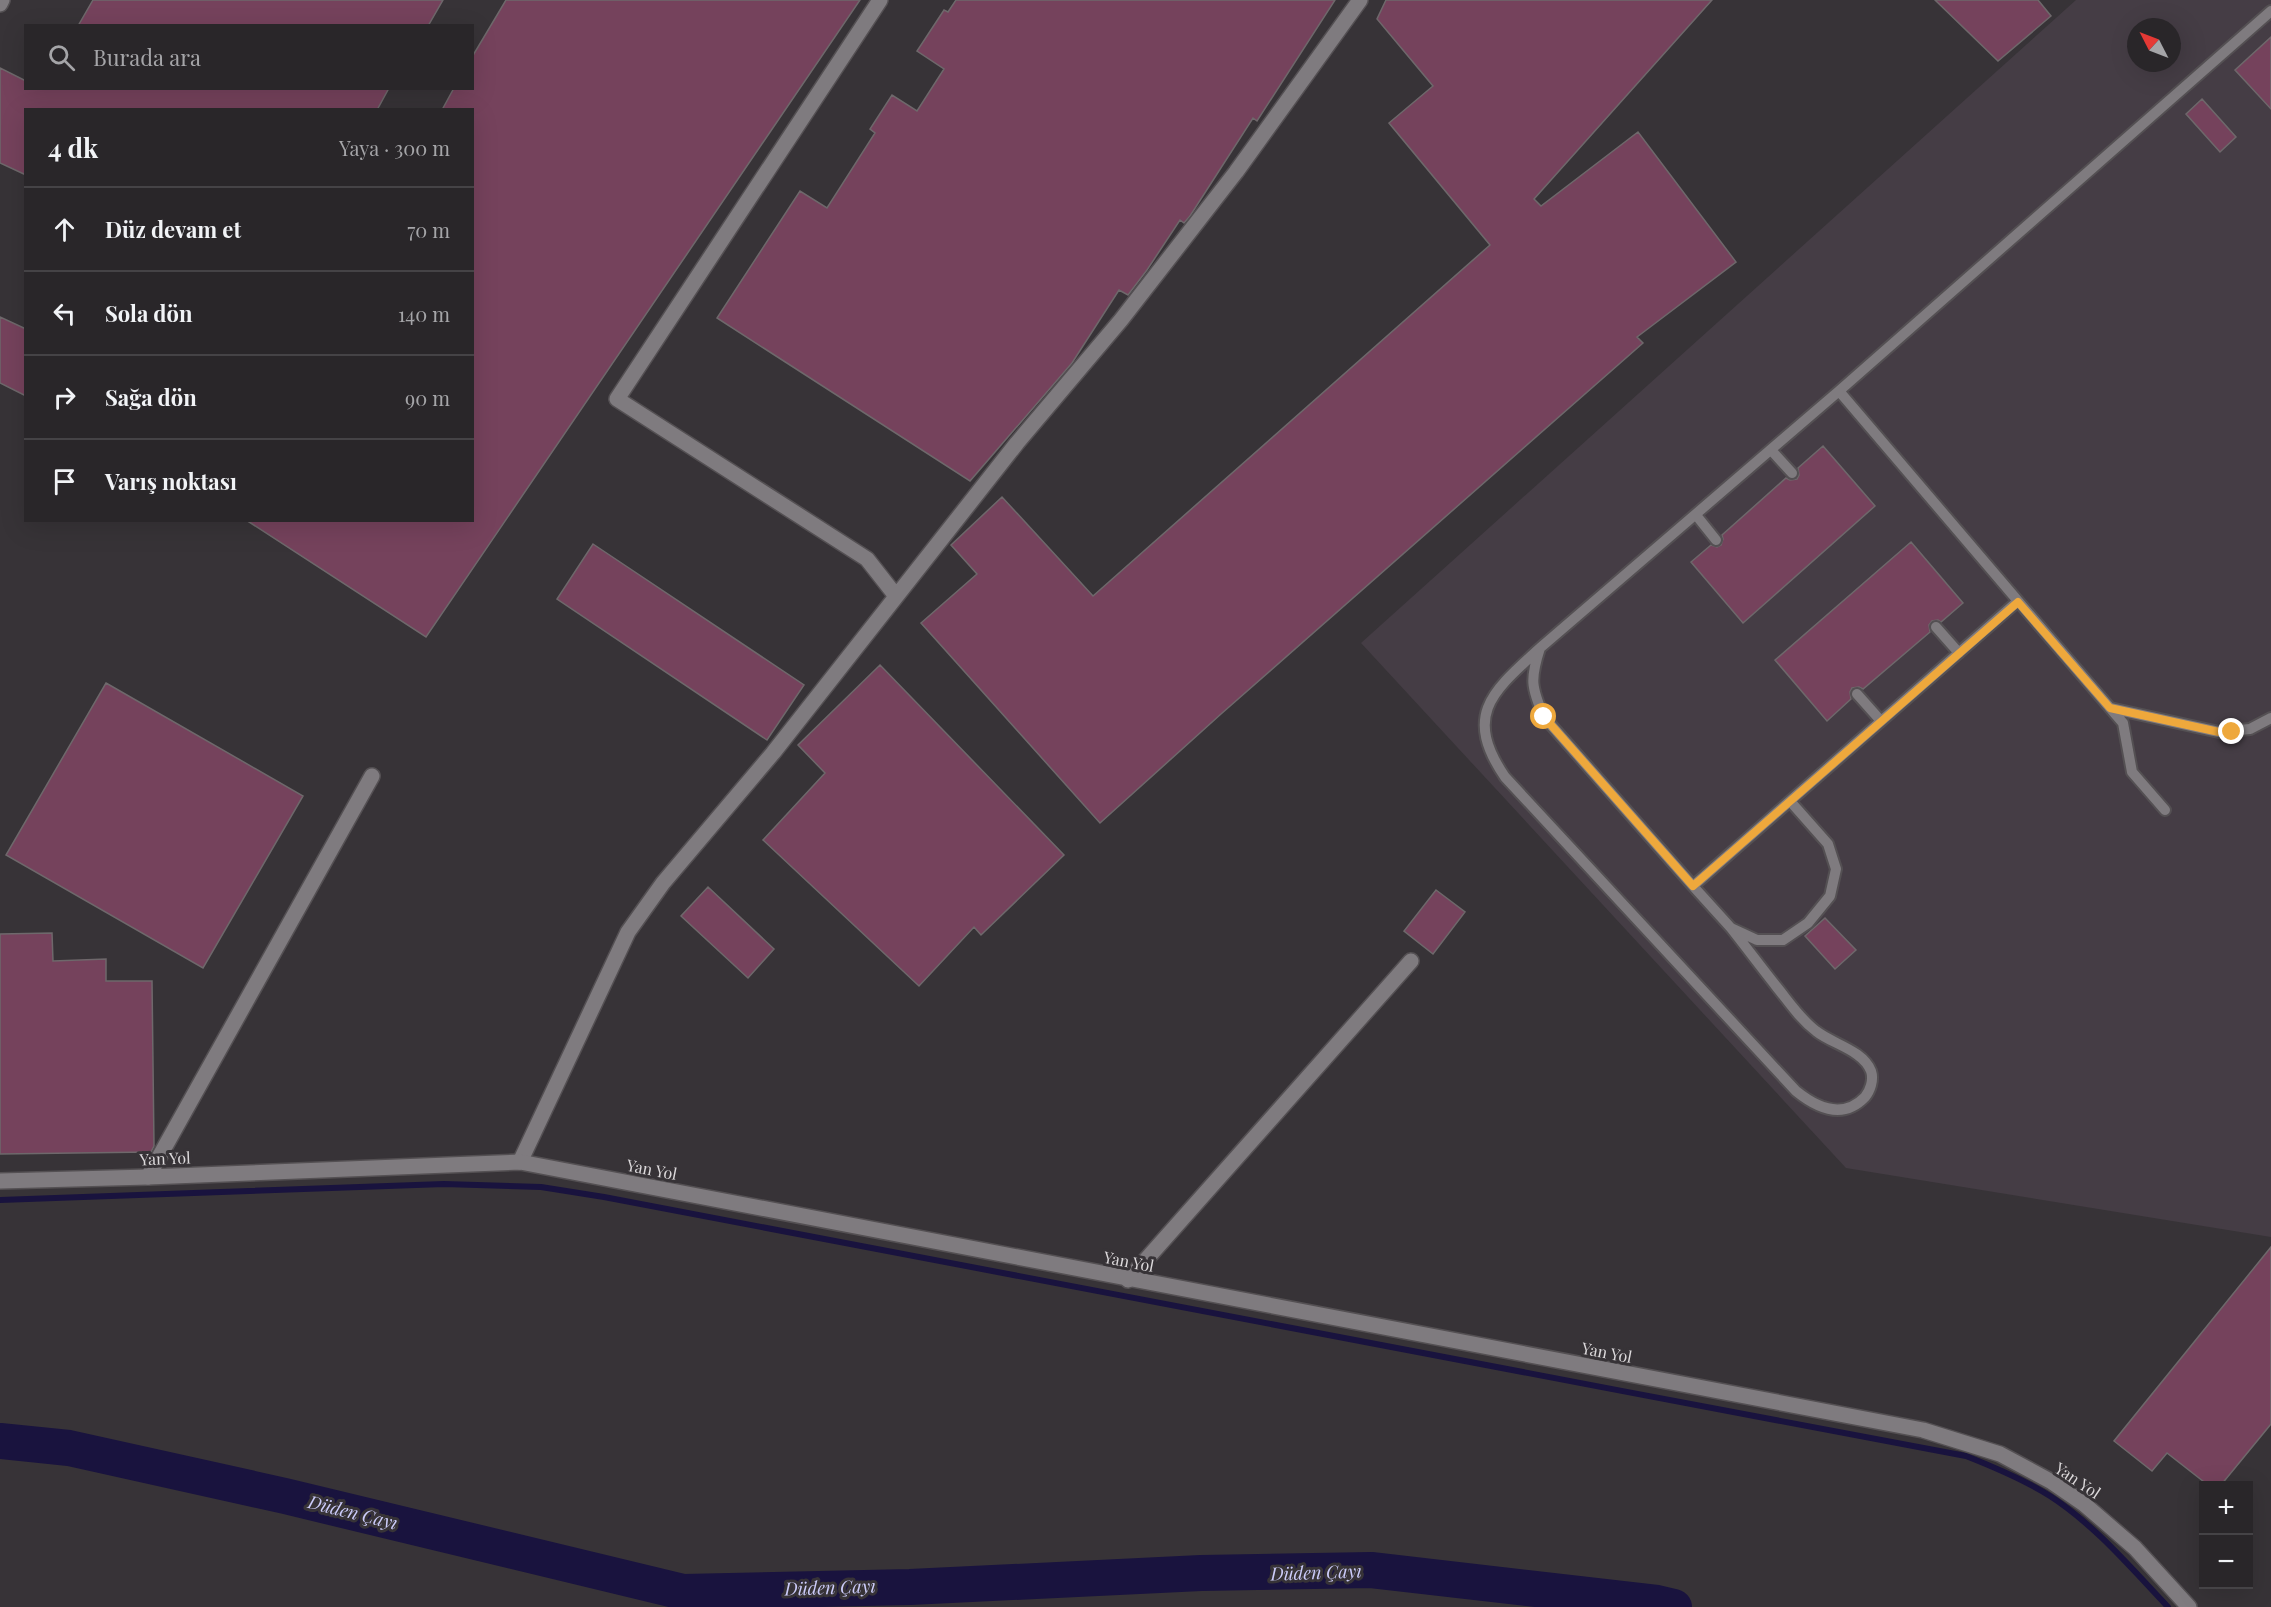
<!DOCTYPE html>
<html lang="tr">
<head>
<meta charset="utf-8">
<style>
  body { margin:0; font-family:"Playfair Display",serif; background:#312e31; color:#f1f3f6 }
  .controls { position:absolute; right:18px; bottom:18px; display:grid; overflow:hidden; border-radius:0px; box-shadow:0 6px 24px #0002 }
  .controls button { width:54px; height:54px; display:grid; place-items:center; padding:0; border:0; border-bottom:2px solid #454346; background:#292629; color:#f1f3f6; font:30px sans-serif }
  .compass { position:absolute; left:2127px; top:18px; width:54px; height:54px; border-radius:50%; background:#292629; box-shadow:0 6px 24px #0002; rotate:312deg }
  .stop { position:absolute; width:18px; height:18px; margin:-14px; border:4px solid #eea83c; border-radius:50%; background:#fff }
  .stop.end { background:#eea83c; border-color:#fff; box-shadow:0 2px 6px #0008 }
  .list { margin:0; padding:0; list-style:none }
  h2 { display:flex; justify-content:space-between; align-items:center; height:78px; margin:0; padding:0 24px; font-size:26px }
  h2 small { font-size:20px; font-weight:400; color:#a5a5a8 }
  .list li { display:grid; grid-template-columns:39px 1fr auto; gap:18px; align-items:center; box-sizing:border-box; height:84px; padding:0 24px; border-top:2px solid #454346 }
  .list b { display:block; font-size:22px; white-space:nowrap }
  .list em { font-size:20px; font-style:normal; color:#a5a5a8 }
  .icon { flex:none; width:33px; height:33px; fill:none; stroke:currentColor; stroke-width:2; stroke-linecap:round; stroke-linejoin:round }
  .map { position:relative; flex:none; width:2271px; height:1607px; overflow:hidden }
  .search { position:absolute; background:#292629; box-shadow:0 6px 24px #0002; left:24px; top:24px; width:450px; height:66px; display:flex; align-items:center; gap:15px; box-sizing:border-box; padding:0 21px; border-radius:0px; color:#a5a5a8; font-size:22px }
  .panel { position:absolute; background:#292629; box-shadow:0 6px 24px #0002; left:24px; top:108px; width:450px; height:414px; border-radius:0px }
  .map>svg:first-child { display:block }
  .built { fill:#453d45; fill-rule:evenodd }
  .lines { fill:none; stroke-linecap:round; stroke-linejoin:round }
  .stream { stroke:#19133e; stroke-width:6 }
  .river { stroke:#19133e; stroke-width:36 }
  .building { fill:#75425c; stroke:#6e686b; stroke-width:1.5 }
  .lane-casing { stroke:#545053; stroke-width:14 }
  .street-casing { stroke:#545053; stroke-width:18 }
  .secondary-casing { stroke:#545053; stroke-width:18 }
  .lane { stroke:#7f7b7f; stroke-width:10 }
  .street { stroke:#7f7b7f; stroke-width:15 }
  .secondary { stroke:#7f7b7f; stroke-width:15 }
  .route { stroke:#eea83c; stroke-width:8 }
  .labels { text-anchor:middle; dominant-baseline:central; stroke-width:6; stroke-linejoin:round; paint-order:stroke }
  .street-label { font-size:16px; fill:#dcd9db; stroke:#373337 }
  .water-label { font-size:18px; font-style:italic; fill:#ccccfa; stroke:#373337 }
</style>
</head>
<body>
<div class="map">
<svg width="2271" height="1607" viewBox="0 0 2271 1607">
  <rect width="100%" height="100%" fill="#373337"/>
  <!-- built -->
  <path class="built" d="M2076 0H2271V1237L1846 1168 1361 643ZM2136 27H2172V63H2136Z"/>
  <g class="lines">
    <!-- stream -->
    <path class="stream" d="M0 1200 444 1184 541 1187 604 1197C1058 1285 1512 1370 1966 1456 1994 1467 2023 1479 2050 1496 2095 1525 2131 1568 2168 1607"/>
    <!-- river -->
    <path class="river" d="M0 1441 69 1448 285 1496 683 1592 910 1587 1201 1573 1371 1570 1657 1603 1674 1607"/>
  </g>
  <!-- building -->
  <path class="building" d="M93 0H443L428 26H78Z
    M506 0H860L426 637 246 520H472V110H442L454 88H472V57Z
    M956 0H1335L1257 121 1253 118 1190 216 1184 223 1180 220 1147 270 1128 295 1119 290 1072 363 970 481 717 318 800 191 827 208 875 133 870 129 892 95 917 111 944 69 917 51 944 10 948 12Z
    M1386 0H1712L1534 199 1541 206 1638 132 1736 262 1637 337 1643 343 1221 714 1100 823 921 623 977 574 951 545 1002 497 1093 596 1490 245 1389 123 1433 86 1377 19Z
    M1935 0H2038L2051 16 1998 61Z
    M2271 37V109L2235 70Z
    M0 68 26 81V88H389L377 110H26V175L0 163Z
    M2202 99 2236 137 2220 152 2186 114Z
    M0 317 26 329V396L0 383Z
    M1823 446 1875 506 1743 623 1691 562 1711 545 1717 547 1721 545 1723 539 1722 535 1786 478 1790 480 1797 479 1799 475 1798 468Z
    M1911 542 1963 603 1941 622 1938 620 1932 621 1929 625 1930 632 1863 689 1859 687 1852 688 1850 692 1851 699 1827 721 1775 660Z
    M593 544 804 685 767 740 557 599Z
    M880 665 1064 855 981 935 974 927 919 986 763 840 825 773 798 745Z
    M106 683 303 796 203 968 6 855Z
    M708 887 774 949 748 978 681 916Z
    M1436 890 1465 912 1433 954 1404 931Z
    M1825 918 1856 950 1835 969 1805 936Z
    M52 933 53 961 106 959V981H152L154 1146 151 1152 0 1154V934Z
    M2271 1247V1424L2221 1485H2208L2167 1453 2152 1471 2114 1441Z"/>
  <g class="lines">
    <!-- lane casing -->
    <g class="lane-casing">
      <path id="lane" d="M1839 391 2018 601 1693 886 1544 717C1531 687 1530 679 1540 648L1839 391 2271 11
        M1771 450 1792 473
        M1696 515 1716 540
        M2018 601 2123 723 2132 772 2165 810
        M1936 627 1959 653
        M1539 649C1492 692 1463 715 1505 777L1796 1091C1817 1108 1843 1120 1865 1097 1870 1091 1874 1080 1871 1071 1863 1050 1832 1044 1816 1031 1800 1019 1789 1002 1776 986 1761 967 1746 947 1731 928
        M1857 694 1881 721
        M2110 708 2219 732 2250 729 2271 718
        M1693 886 1731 928 1757 940H1783L1808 923 1830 896 1836 869 1828 844 1790 801"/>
    </g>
    <!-- street casing -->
    <g class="street-casing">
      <path id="street" d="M880 0 617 399 867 559 896 596
        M0 4 2 0
        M520 1162 628 932 663 883 773 753 1017 443 1121 320 1236 172 1360 0
        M148 1177 372 776
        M1128 1280 1411 961"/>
    </g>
    <!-- secondary casing -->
    <g class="secondary-casing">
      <path id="secondary" d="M0 1181 148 1177 520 1162 1923 1430 2000 1454 2052 1482 2084 1504 2135 1548 2189 1607"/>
    </g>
    <!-- lane -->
    <use href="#lane" class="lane"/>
    <!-- street -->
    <use href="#street" class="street"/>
    <!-- secondary -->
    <use href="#secondary" class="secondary"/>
  </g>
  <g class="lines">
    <!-- route -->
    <path class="route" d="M1544 717 1693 886 2018 602 2110 708 2219 732H2232"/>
  </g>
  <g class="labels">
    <!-- street labels -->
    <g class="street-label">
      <text transform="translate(165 1158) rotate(-2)">Yan Yol</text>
      <text transform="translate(652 1169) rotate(11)">Yan Yol</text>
      <text transform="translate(1129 1261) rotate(11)">Yan Yol</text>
      <text transform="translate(1607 1352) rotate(11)">Yan Yol</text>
      <text transform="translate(2078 1480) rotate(34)">Yan Yol</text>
    </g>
    <!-- water labels -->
    <g class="water-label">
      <text transform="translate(353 1512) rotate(14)">Düden Çayı</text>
      <text transform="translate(1316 1572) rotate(-2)">Düden Çayı</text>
      <text transform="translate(830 1587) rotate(-2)">Düden Çayı</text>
    </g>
  </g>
</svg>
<div class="controls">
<button>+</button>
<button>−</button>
</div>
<svg class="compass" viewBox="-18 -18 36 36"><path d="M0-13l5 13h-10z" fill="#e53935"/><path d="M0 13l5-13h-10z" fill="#a5a5a8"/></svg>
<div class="stop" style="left:1544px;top:717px"></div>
<div class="stop end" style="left:2232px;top:732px"></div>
<div class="search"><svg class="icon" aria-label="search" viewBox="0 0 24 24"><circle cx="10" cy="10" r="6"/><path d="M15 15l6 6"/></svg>Burada ara</div>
<section class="panel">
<h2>4 dk<small>Yaya · 300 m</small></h2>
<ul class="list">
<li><svg class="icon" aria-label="ahead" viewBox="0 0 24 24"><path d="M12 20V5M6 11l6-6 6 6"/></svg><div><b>Düz devam et</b></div><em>70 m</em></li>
<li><svg class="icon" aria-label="left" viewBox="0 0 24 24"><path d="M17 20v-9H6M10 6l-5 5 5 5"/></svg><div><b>Sola dön</b></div><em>140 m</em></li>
<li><svg class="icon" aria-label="right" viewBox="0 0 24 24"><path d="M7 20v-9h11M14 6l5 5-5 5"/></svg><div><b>Sağa dön</b></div><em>90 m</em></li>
<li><svg class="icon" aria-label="arrive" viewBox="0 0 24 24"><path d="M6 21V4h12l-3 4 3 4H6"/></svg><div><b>Varış noktası</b></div></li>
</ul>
</section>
</div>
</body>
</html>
